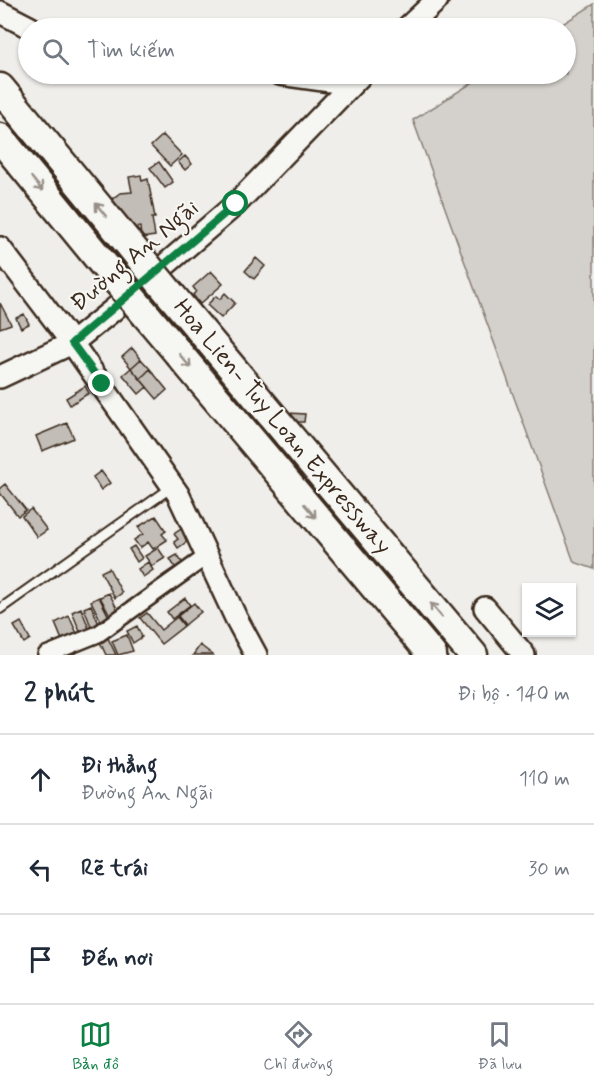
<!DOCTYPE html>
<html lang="vi">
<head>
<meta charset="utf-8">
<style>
  body { margin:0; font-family:Mynerve,sans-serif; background:#f6f6f7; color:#1f2937 }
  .controls { position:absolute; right:18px; bottom:18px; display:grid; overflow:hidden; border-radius:0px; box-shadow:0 2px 4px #0004 }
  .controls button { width:54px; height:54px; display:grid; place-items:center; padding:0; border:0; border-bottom:2px solid #e0e1e3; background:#fff; color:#1f2937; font:30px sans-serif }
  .stop { position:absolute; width:18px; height:18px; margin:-14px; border:4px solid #0b8043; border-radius:50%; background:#fff }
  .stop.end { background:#0b8043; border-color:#fff; box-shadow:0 2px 6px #0008 }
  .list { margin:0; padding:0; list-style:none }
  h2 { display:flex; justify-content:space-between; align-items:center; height:78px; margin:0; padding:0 24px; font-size:26px }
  h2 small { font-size:20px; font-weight:400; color:#747a83 }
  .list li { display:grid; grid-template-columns:39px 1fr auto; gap:18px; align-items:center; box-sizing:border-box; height:90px; padding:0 24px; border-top:2px solid #e0e1e3 }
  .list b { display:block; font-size:22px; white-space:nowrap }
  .list p { margin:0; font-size:20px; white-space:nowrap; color:#747a83 }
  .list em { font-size:20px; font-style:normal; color:#747a83 }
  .icon { flex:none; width:33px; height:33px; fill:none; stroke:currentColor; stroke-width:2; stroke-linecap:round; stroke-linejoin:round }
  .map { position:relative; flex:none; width:594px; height:655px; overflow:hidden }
  .search { position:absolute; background:#fff; box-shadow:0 2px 4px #0004; left:18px; right:18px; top:18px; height:66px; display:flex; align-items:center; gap:15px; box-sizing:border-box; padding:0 21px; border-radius:33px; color:#747a83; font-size:22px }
  .sheet { height:348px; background:#fff }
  nav { display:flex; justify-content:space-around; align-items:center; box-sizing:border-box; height:84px; border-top:2px solid #e0e1e3; background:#fff; font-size:16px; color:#747a83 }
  nav a { display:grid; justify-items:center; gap:3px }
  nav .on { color:#0b8043 }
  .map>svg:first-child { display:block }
  .green { fill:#d4d1cc; stroke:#887e75; stroke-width:1.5 }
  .building { fill:#c2bdb7; stroke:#3b2a1e; stroke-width:1.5 }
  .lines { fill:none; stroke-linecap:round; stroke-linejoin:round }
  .lane-casing { stroke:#3b2a1e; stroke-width:12 }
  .street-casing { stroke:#3b2a1e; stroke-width:20 }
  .secondary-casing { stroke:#3b2a1e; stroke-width:26 }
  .highway-casing { stroke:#3b2a1e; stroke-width:33 }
  .lane { stroke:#f6f6f2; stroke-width:8 }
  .street { stroke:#f6f6f2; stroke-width:15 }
  .secondary { stroke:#f6f6f2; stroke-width:21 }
  .highway { stroke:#f6f6f2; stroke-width:28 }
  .highway-bridge-casing { stroke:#3b2a1e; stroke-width:33; stroke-linecap:butt }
  .highway-bridge { stroke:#f6f6f2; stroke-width:28 }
  .oneway { stroke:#989088 }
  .route { stroke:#0b8043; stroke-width:8 }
  .labels { text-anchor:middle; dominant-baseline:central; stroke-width:4.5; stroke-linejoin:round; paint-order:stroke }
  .street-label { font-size:24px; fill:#3b2a1e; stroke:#f6f6f2 }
</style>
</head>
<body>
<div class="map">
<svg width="594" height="655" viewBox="0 0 594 655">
  <rect width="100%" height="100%" fill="#efeeea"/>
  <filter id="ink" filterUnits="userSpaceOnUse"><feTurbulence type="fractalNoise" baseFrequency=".0167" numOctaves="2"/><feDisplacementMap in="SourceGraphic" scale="12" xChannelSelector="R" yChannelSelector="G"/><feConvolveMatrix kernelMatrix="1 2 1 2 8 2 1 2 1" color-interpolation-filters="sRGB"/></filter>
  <g filter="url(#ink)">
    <!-- green -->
    <path class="green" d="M594 4V569L574 562 413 120 486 74H566V28H556Z"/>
    <!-- building -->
    <path class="building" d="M163 135 182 155 170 166 151 146Z
      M185 156 192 164 185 170 178 162Z
      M159 162 173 182 165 188 150 168Z
      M141 175 142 181 148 179 155 218H152L155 236 141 238 140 227 134 228 112 199 120 193 132 192 129 177Z
      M256 258 265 266 254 279 245 271Z
      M211 271 223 284 200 304 193 295 196 291 193 287Z
      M225 293 235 303 221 318 207 305 216 296 220 299Z
      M0 303 11 324 0 328Z
      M24 314 29 324 21 328 16 318Z
      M132 348 141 359 131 368 122 357Z
      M141 359 150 369 140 379 131 368Z
      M131 368 147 387 139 394 123 375Z
      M150 369 167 390 157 399 140 379Z
      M85 386 89 393 70 405 66 398Z
      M288 413 305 414 304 422H287Z
      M67 423 74 438 42 451 36 436Z
      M101 471 110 483 101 490 93 477Z
      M5 484 26 510 18 516 0 493V488Z
      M31 509 47 530 37 537 22 516Z
      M156 516 166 531 162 534 167 540 153 549 148 542 140 548 134 540 143 534 138 527Z
      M184 527 192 538 178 548 174 542 178 539 174 534Z
      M134 546 142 558 137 562 129 549Z
      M158 548 165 558 152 566 145 556Z
      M177 555 186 568 165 581 162 576 175 567 170 559Z
      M148 562 153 570 143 577 138 569Z
      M109 568 122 593 115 598 101 572Z
      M109 593 121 616 113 620 100 597Z
      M99 597 111 621 103 625 91 601Z
      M185 598 190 605 172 619 167 612Z
      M194 603 201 612 185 625 178 616Z
      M91 605 101 629 93 632 84 608Z
      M81 608 90 631 81 634 72 612Z
      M147 613 161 630 177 617 184 626 161 644 140 618Z
      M69 616 79 638 64 645 55 623Z
      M21 622 30 639 24 643 14 626Z
      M137 626 142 637 133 643 127 631Z
      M127 635 133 651 118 655 112 641Z
      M108 638 116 655H106L100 642Z
      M200 645 213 655H193Z"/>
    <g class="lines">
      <!-- lane casing -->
      <g class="lane-casing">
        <path id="lane" d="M0 609 172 487"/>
      </g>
      <!-- street casing -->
      <g class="street-casing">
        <path id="street" d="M46 655 98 634 207 556"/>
      </g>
      <!-- secondary casing -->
      <g class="secondary-casing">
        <path id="secondary" d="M0 12 31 28
          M407 28 437 0
          M280 74 352 84
          M0 248 72 343 178 494 236 618 256 655
          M0 377 72 343 113 310 236 204 362 74
          M485 608 524 655"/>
      </g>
      <!-- highway casing -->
      <g class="highway-casing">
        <path id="highway" d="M0 88 138 255
          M0 138 113 276
          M171 295 473 655
          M147 316 432 655"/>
      </g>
      <!-- lane -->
      <use href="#lane" class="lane"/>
      <!-- street -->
      <use href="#street" class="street"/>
      <!-- secondary -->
      <use href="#secondary" class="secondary"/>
      <!-- highway -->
      <use href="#highway" class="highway"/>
      <!-- highway-bridge casing -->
      <g class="highway-bridge-casing">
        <path id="highway-bridge" d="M138 255 171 295
          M113 276 147 316"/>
      </g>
      <!-- highway-bridge -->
      <use href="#highway-bridge" class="highway-bridge"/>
    </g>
    <!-- one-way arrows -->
    <defs><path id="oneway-shaft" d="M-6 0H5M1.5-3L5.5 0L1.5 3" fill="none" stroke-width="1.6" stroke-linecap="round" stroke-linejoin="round" transform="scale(1.5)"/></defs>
    <g class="oneway">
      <use href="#oneway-shaft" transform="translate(37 184) rotate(51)"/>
      <use href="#oneway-shaft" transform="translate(101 210) rotate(-129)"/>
      <use href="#oneway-shaft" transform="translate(185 361) rotate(50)"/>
      <use href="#oneway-shaft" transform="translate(310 511) rotate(50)"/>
      <use href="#oneway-shaft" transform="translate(436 610) rotate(-130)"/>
    </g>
  </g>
  <g class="lines" filter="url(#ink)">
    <!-- route -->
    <path class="route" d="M102 384 72 343 236 204"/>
  </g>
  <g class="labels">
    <!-- street labels -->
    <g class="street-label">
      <text transform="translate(135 256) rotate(-40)">Đường An Ngãi</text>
      <text transform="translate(282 427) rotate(50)">Hoa Lien- Tuy Loan Expressway</text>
    </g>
  </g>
</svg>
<div class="controls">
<button><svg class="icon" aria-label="layers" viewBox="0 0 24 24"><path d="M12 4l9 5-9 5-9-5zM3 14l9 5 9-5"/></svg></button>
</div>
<div class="stop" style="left:236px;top:204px"></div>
<div class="stop end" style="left:102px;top:384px"></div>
<div class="search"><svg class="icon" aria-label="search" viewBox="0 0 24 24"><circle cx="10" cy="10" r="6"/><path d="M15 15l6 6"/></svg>Tìm kiếm</div>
</div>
<section class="sheet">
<h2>2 phút<small>Đi bộ · 140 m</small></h2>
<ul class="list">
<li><svg class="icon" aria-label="ahead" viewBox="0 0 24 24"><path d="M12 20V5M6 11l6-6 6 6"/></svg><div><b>Đi thẳng</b><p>Đường An Ngãi</p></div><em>110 m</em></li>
<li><svg class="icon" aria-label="left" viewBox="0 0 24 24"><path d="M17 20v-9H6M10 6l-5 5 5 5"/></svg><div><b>Rẽ trái</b></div><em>30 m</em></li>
<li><svg class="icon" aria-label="arrive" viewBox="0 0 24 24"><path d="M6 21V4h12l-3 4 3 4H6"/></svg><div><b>Đến nơi</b></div></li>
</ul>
</section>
<nav>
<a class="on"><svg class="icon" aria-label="map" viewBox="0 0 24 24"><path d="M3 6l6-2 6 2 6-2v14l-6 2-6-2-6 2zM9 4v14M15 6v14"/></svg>Bản đồ</a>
<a><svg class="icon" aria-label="directions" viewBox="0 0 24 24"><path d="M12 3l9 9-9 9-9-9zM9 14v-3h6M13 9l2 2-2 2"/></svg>Chỉ đường</a>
<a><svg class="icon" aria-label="saved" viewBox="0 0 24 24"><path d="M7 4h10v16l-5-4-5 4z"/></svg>Đã lưu</a>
</nav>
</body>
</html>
